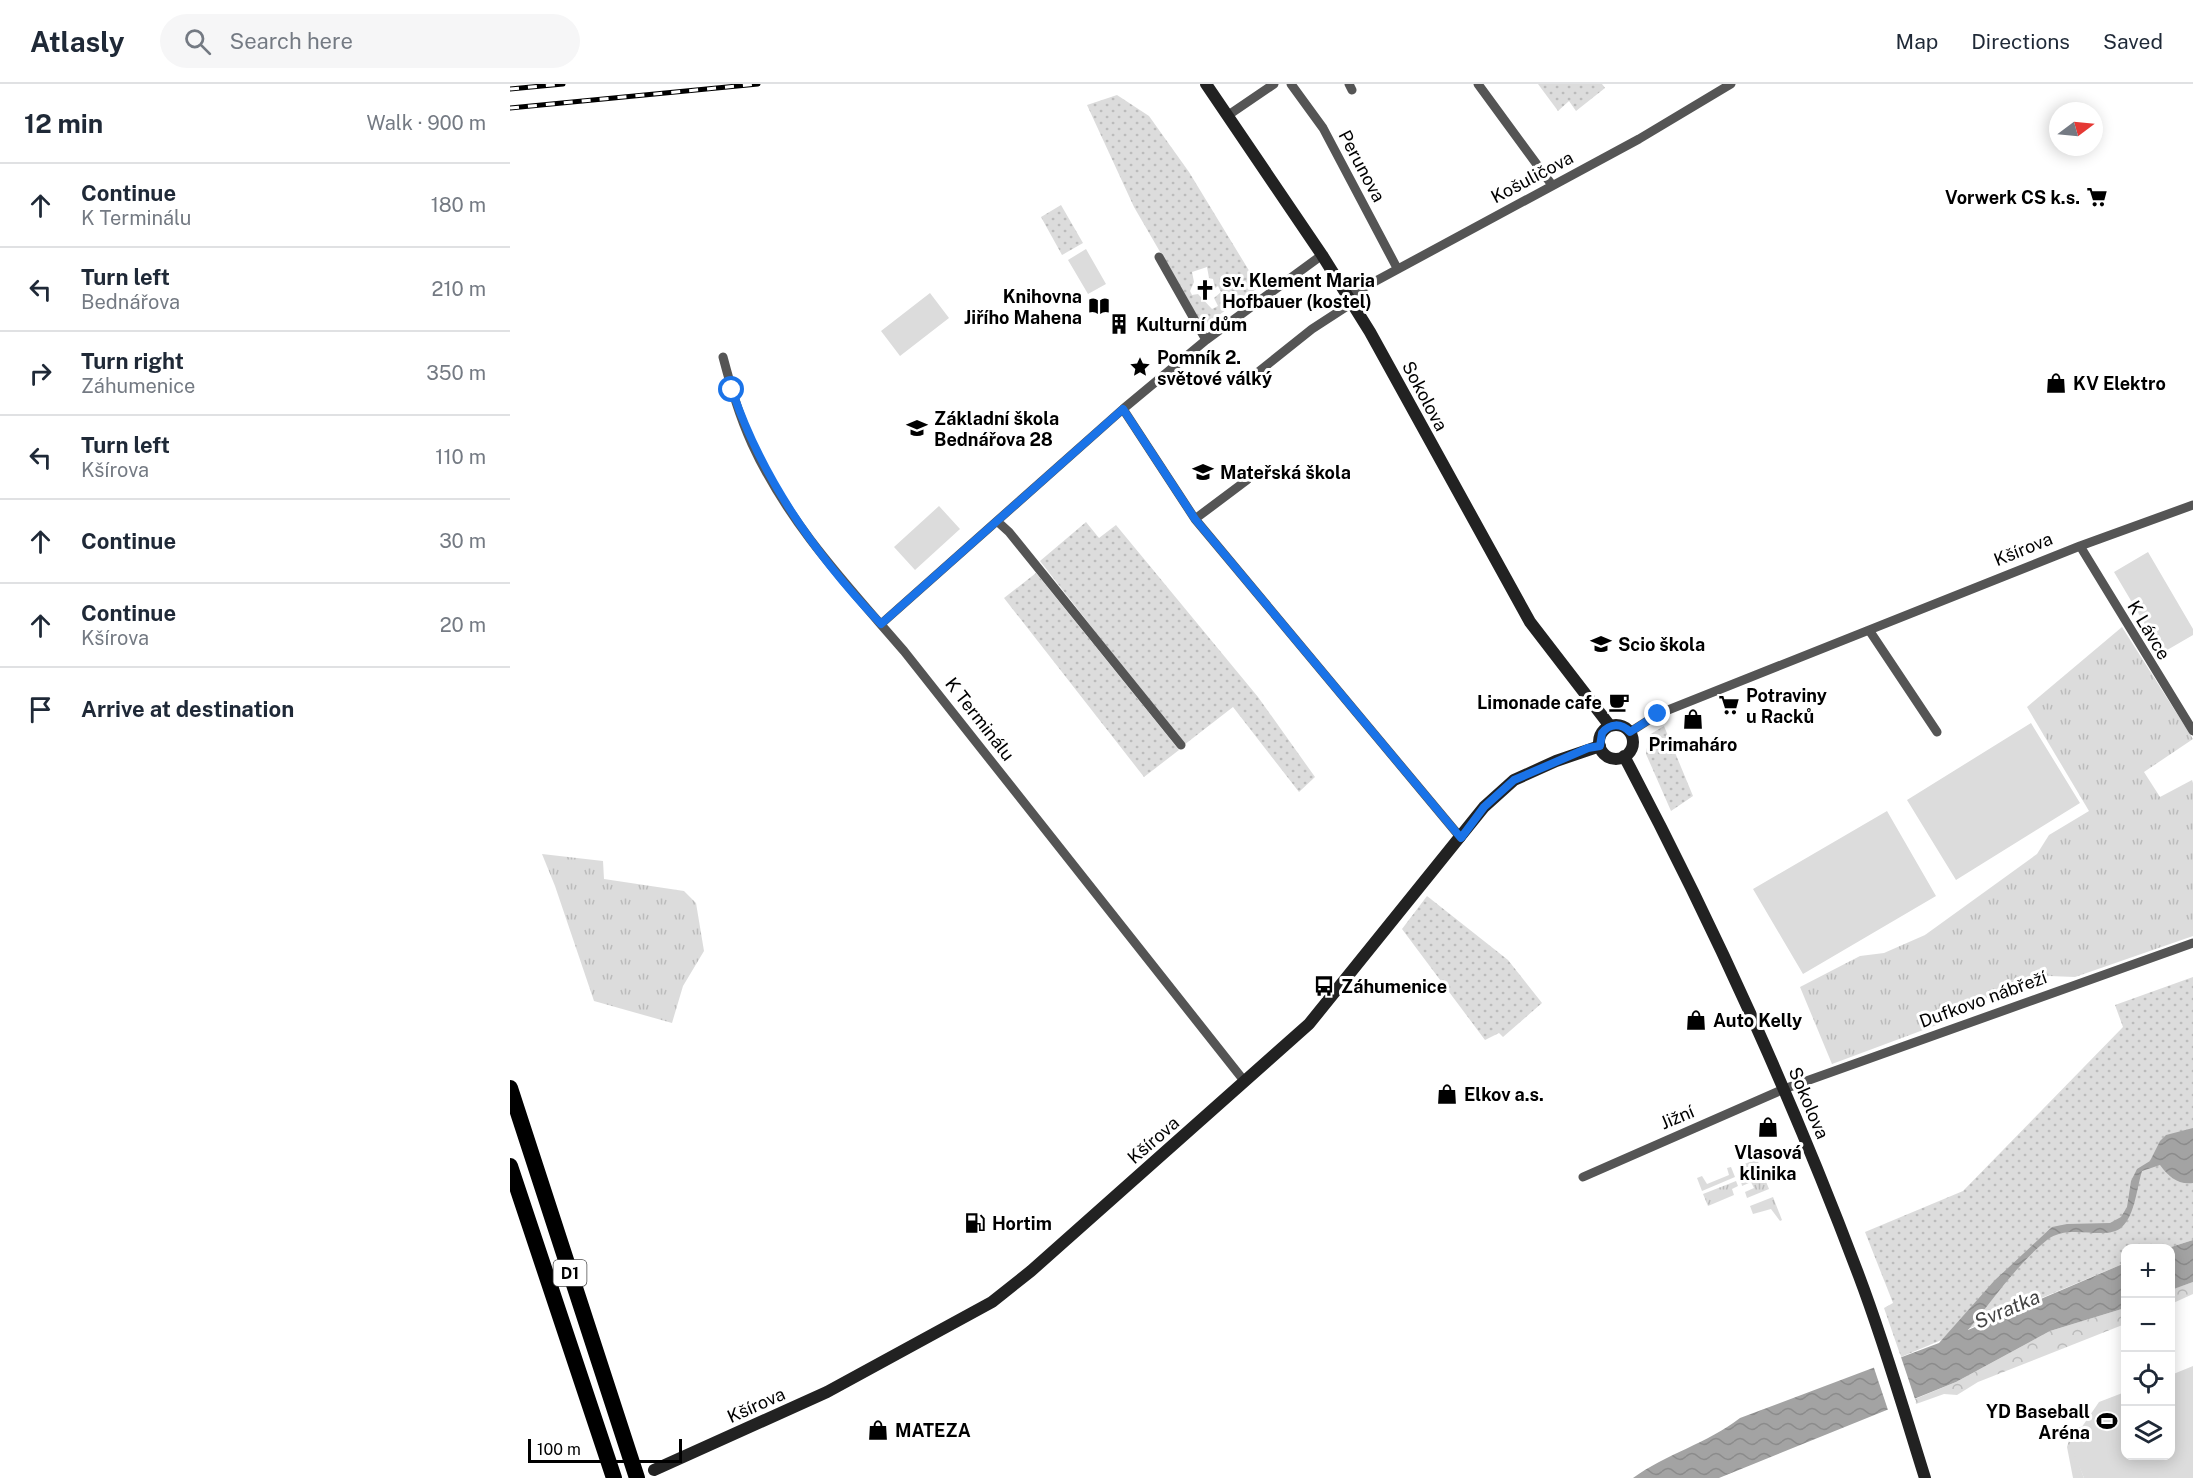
<!DOCTYPE html>
<html lang="en">
<head>
<meta charset="utf-8">
<style>
  body { margin:0; font-family:"Public Sans",sans-serif; background:#f6f6f7; color:#1f2937 }
  .controls { position:absolute; right:18px; bottom:18px; display:grid; overflow:hidden; border-radius:12px; box-shadow:0 3px 15px #0003 }
  .controls button { width:54px; height:54px; display:grid; place-items:center; padding:0; border:0; border-bottom:2px solid #e0e1e3; background:#fff; color:#1f2937; font:30px sans-serif }
  .compass { position:absolute; left:1539px; top:18px; width:54px; height:54px; border-radius:50%; background:#fff; box-shadow:0 3px 15px #0003; rotate:74deg }
  .scale { position:absolute; left:18px; bottom:15px; width:154px; box-sizing:border-box; padding-left:6px; border:3px solid #000; border-top:0; font-size:16px; line-height:21px; white-space:nowrap; color:#000; -webkit-text-stroke:4px #fff; paint-order:stroke }
  .stop { position:absolute; width:18px; height:18px; margin:-14px; border:4px solid #1a73e8; border-radius:50%; background:#fff }
  .stop.end { background:#1a73e8; border-color:#fff; box-shadow:0 2px 6px #0008 }
  .list { margin:0; padding:0; list-style:none }
  h2 { display:flex; justify-content:space-between; align-items:center; height:78px; margin:0; padding:0 24px; font-size:26px }
  h2 small { font-size:20px; font-weight:400; color:#747a83 }
  .list li { display:grid; grid-template-columns:39px 1fr auto; gap:18px; align-items:center; box-sizing:border-box; height:84px; padding:0 24px; border-top:2px solid #e0e1e3 }
  .list b { display:block; font-size:22px; white-space:nowrap }
  .list p { margin:0; font-size:20px; white-space:nowrap; color:#747a83 }
  .list em { font-size:20px; font-style:normal; color:#747a83 }
  .icon { flex:none; width:33px; height:33px; fill:none; stroke:currentColor; stroke-width:2; stroke-linecap:round; stroke-linejoin:round }
  .map { position:relative; flex:none; width:1683px; height:1394px; overflow:hidden }
  header { display:flex; align-items:center; gap:36px; box-sizing:border-box; height:84px; padding:0 30px; background:#fff; border-bottom:2px solid #e0e1e3 }
  header strong { font-size:28px }
  nav { display:flex; gap:33px; margin-inline-start:auto; font-size:21px }
  .search { width:420px; height:54px; background:#f6f6f7; display:flex; align-items:center; gap:15px; box-sizing:border-box; padding:0 21px; border-radius:33px; color:#747a83; font-size:22px }
  main { display:flex }
  aside { flex:1; background:#fff }
  .map>svg:first-child { display:block }
  .grass { fill:url(#grass-tufts) }
  .forest { fill:url(#forest-crowns) }
  .park { fill:url(#park-dots); fill-rule:evenodd }
  .pitch { fill:#dcdcdc }
  .water { fill:url(#water-waves) }
  .pier { fill:#fff }
  .lines { fill:none; stroke-linecap:round; stroke-linejoin:round }
  .street { stroke:#555; stroke-width:9 }
  .secondary { stroke:#222; stroke-width:12 }
  .highway { stroke:#000; stroke-width:16 }
  .rail-casing { stroke:#000; stroke-width:5 }
  .rail { stroke:#fff; stroke-width:3; stroke-dasharray:9; stroke-linecap:butt }
  .route { stroke:#1a73e8; stroke-width:8 }
  .labels { text-anchor:middle; dominant-baseline:central; stroke-width:6; stroke-linejoin:round; paint-order:stroke }
  .shield { fill:#fff; stroke:#4c4c4c; stroke-width:1.5 }
  .shield-label { font-size:16px; font-weight:bold; fill:#000 }
  .street-label { font-size:18px; fill:#000; stroke:#fff }
  .poi-label { font-size:18px; font-weight:bold; fill:#000; stroke:#fff; text-anchor:start }
  .water-label { font-size:20px; font-style:italic; fill:#444; stroke:#fff }
</style>
</head>
<body>
<header>
<strong>Atlasly</strong>
<div class="search"><svg class="icon" aria-label="search" viewBox="0 0 24 24"><circle cx="10" cy="10" r="6"/><path d="M15 15l6 6"/></svg>Search here</div>
<nav><a>Map</a><a>Directions</a><a>Saved</a></nav>
</header>
<main>
<aside>
<h2>12 min<small>Walk · 900 m</small></h2>
<ul class="list">
<li><svg class="icon" aria-label="ahead" viewBox="0 0 24 24"><path d="M12 20V5M6 11l6-6 6 6"/></svg><div><b>Continue</b><p>K Terminálu</p></div><em>180 m</em></li>
<li><svg class="icon" aria-label="left" viewBox="0 0 24 24"><path d="M17 20v-9H6M10 6l-5 5 5 5"/></svg><div><b>Turn left</b><p>Bednářova</p></div><em>210 m</em></li>
<li><svg class="icon" aria-label="right" viewBox="0 0 24 24"><path d="M7 20v-9h11M14 6l5 5-5 5"/></svg><div><b>Turn right</b><p>Záhumenice</p></div><em>350 m</em></li>
<li><svg class="icon" aria-label="left" viewBox="0 0 24 24"><path d="M17 20v-9H6M10 6l-5 5 5 5"/></svg><div><b>Turn left</b><p>Kšírova</p></div><em>110 m</em></li>
<li><svg class="icon" aria-label="ahead" viewBox="0 0 24 24"><path d="M12 20V5M6 11l6-6 6 6"/></svg><div><b>Continue</b></div><em>30 m</em></li>
<li><svg class="icon" aria-label="ahead" viewBox="0 0 24 24"><path d="M12 20V5M6 11l6-6 6 6"/></svg><div><b>Continue</b><p>Kšírova</p></div><em>20 m</em></li>
<li><svg class="icon" aria-label="arrive" viewBox="0 0 24 24"><path d="M6 21V4h12l-3 4 3 4H6"/></svg><div><b>Arrive at destination</b></div></li>
</ul>
</aside>
<div class="map">
<svg width="1683" height="1394" viewBox="0 0 1683 1394">
  <defs>
    <pattern id="grass-tufts" width="24" height="20" patternUnits="userSpaceOnUse" patternTransform="scale(1.5)"><rect width="24" height="20" fill="#dcdcdc"/><path d="M3 7l-1-3M5 7V3M7 7l1-3M15 17l-1-3M17 17v-4M19 17l1-3" fill="none" stroke="#bbb"/></pattern>
    <pattern id="forest-crowns" width="20" height="18" patternUnits="userSpaceOnUse" patternTransform="scale(1.5)"><rect width="20" height="18" fill="#dcdcdc"/><path d="M2 6a3 3 0 1 1 6 0M12 15a3 3 0 1 1 6 0" fill="none" stroke="#bbb"/></pattern>
    <pattern id="park-dots" width="8" height="8" patternUnits="userSpaceOnUse" patternTransform="scale(1.5)"><rect width="8" height="8" fill="#dcdcdc"/><path d="M2 2h.1M6 6h.1" fill="none" stroke="#bbb" stroke-width="1.8" stroke-linecap="round"/></pattern>
    <pattern id="water-waves" width="16" height="10" patternUnits="userSpaceOnUse" patternTransform="scale(1.5)"><rect width="16" height="10" fill="#a3a3a3"/><path d="M0 5q4-4 8 0t8 0" fill="none" stroke="#8b8b8b"/></pattern>
  </defs>
  <rect width="100%" height="100%" fill="#fff"/>
  <!-- grass -->
  <path class="grass" d="M1612 543 1683 655 1634 688 1650 713 1682 696 1683 699V852L1565 893 1539 892 1438 928 1432 939 1322 980 1290 903 1350 872 1374 869 1415 851 1527 770 1539 751 1579 727 1517 623Z
    M32 770 93 777 94 795 174 807 186 819 194 867 173 902 162 939 84 917 45 802Z
    M1247 1075 1259 1105 1237 1114 1235 1108 1244 1104 1241 1098 1232 1102 1229 1087 1232 1081Z
    M1221 1083 1225 1093 1192 1107 1187 1094 1192 1092 1197 1100 1219 1091 1217 1084Z
    M1226 1097 1228 1102 1222 1105 1224 1111 1198 1122 1193 1110Z
    M1263 1113 1272 1136 1270 1137 1261 1125 1243 1130 1240 1122Z
    M1573 1342C1559 1361 1567 1374 1574 1394H1563L1557 1363 1562 1346Z"/>
  <!-- forest -->
  <path class="forest" d="M1683 1198V1210L1661 1220 1660 1206Z
    M1615 1224V1240L1468 1298 1447 1311 1434 1310 1406 1320 1405 1315 1446 1298 1540 1247Z"/>
  <!-- park -->
  <path class="park" d="M1028 0H1092L1095 4 1066 27 1059 17 1048 27Z
    M607 11 639 32 679 88 749 203 693 242 624 123 577 21ZM697 183 699 194 703 195 705 204 708 202 711 208 704 214 708 222 702 225 688 210 682 211 680 207 684 198 682 188Z
    M551 121 573 159 552 171 531 133Z
    M576 438 589 454 606 441 748 613 805 693 789 708 723 623 674 661 530 477Z
    M526 489 669 666 634 693 494 514Z
    M1154 642 1183 712 1161 727 1136 670 1139 651Z
    M917 812 998 876 1032 919 993 953 989 949 975 956 892 845Z
    M1683 893V1156L1658 1164H1616L1615 1179 1391 1273 1374 1224 1383 1219 1355 1148 1453 1107 1613 943 1605 921Z"/>
  <!-- pitch -->
  <path class="pitch" d="M576 165 596 200 578 210 558 176Z
    M420 209 439 234 390 272 371 247Z
    M429 422 450 445 405 486 384 463Z
    M1638 468 1683 545V551L1652 569 1604 488Z
    M1521 639 1570 719 1446 796 1397 716Z
    M1377 727 1426 812 1293 890 1243 805Z
    M1683 1282V1394H1574L1564 1370 1565 1353 1589 1318 1615 1308 1616 1372H1660L1661 1291Z"/>
  <!-- water -->
  <path class="water" d="M1683 1044V1099C1668 1101 1659 1093 1650 1081L1632 1087C1627 1103 1625 1131 1612 1143 1596 1158 1559 1138 1537 1156 1507 1180 1483 1216 1458 1246L1615 1179V1224L1540 1247 1446 1298 1209 1394H1123C1156 1370 1198 1359 1230 1334L1429 1259 1484 1197 1542 1143 1557 1140 1600 1139 1611 1133 1617 1123 1621 1097 1627 1085 1640 1077 1650 1057 1656 1051Z
    M1683 1156V1198L1661 1206 1660 1164H1658Z"/>
  <!-- pier -->
  <path class="pier" d="M1390 1270 1406 1318 1379 1329 1363 1281Z"/>
  <g class="lines">
    <!-- street -->
    <path class="street" d="M781 0 813 44 887 184
      M839 0 842 6
      M968 0 1042 101
      M717 32 764 0
      M649 173 696 256
      M838 212 1129 55 1221 0
      M213 273C221 303 229 332 242 360 278 439 338 502 394 567L735 998
      M747 289 802 245 842 219
      M613 325 685 435 951 754
      M685 435 737 396
      M488 438 499 448 671 661
      M1570 462 1683 647
      M371 540 613 325 696 256 812 171
      M1359 546 1427 648
      M1120 648 1148 630 1570 462 1683 421
      M1073 1093 1274 1005 1683 859"/>
    <!-- secondary -->
    <path class="secondary" d="M696 0 812 171 860 248 1020 538 1100 642
      M1089 658a17 17 0 1 1 34 0a17 17 0 1 1-34 0Z
      M1114 672C1203 840 1282 1014 1349 1192 1374 1258 1394 1327 1415 1394
      M144 1386 317 1308 482 1218 521 1187 799 940 974 723 1004 696 1046 677 1090 662"/>
    <!-- highway -->
    <path class="highway" d="M0 1004 127 1394
      M0 1082 104 1394"/>
    <!-- rail casing -->
    <g class="rail-casing">
      <path id="rail" d="M0 5 53 0
        M0 24 248 0"/>
    </g>
    <!-- rail -->
    <use href="#rail" class="rail"/>
  </g>
  <g class="lines">
    <!-- route -->
    <path class="route" d="M222 306C252 395 307 473 371 540L613 325 685 435 951 754 974 723 1004 696 1078 664 1090 662 1092 649C1100 639 1111 639 1120 648L1148 630"/>
  </g>
  <!-- icons -->
  <defs>
    <g id="supermarket-bare" transform="scale(1.62)"><path d="M-6-5.5h2.5l.6 2H6L4.5 2H-2.5L-4.4-4H-6ZM-1.5 3.2a1.3 1.3 0 1 0 .1 0ZM3 3.2a1.3 1.3 0 1 0 .1 0Z" fill="#000" stroke="#fff" stroke-width="2.5" paint-order="stroke"/></g>
    <g id="church-bare" transform="scale(1.62)"><path d="M-1.2-6h2.4v3.5h3.3v2.4h-3.3V6h-2.4V-.1h-3.3v-2.4h3.3Z" fill="#000" stroke="#fff" stroke-width="2.5" paint-order="stroke"/></g>
    <g id="library-bare" transform="scale(1.62)"><path d="M-6-4Q-3-5.5-.7-3.5V5Q-3 3-6 4ZM6-4Q3-5.5 .7-3.5V5Q3 3 6 4Z" fill="#000" stroke="#fff" stroke-width="2.5" paint-order="stroke"/></g>
    <g id="building-bare" transform="scale(1.62)"><path d="M-4-6H4V6H1V3H-1V6H-4ZM-2.5-4.3h1.7v1.8h-1.7ZM.8-4.3h1.7v1.8H.8ZM-2.5-1h1.7V.8h-1.7ZM.8-1h1.7V.8H.8Z" fill="#000" stroke="#fff" stroke-width="2.5" paint-order="stroke"/></g>
    <g id="sight-bare" transform="scale(1.62)"><path d="M0-6L1.8-2.2L6-1.7L2.9 1.2L3.7 5.4L0 3.3L-3.7 5.4L-2.9 1.2L-6-1.7L-1.8-2.2Z" fill="#000" stroke="#fff" stroke-width="2.5" paint-order="stroke"/></g>
    <g id="shop-bare" transform="scale(1.62)"><path d="M-5-2.5h2.3a2.7 3.5 0 0 1 5.4 0H5L5.5 6h-11ZM-1.5-2.5h3a1.5 2.3 0 0 0-3 0Z" fill="#000" stroke="#fff" stroke-width="2.5" paint-order="stroke"/></g>
    <g id="school-bare" transform="scale(1.62)"><path d="M0-5L7-2L0 1L-7-2ZM-4 1L0 2.5L4 1V4Q0 6-4 4Z" fill="#000" stroke="#fff" stroke-width="2.5" paint-order="stroke"/></g>
    <g id="cafe-bare" transform="scale(1.62)"><path d="M-5.5-4.5H6V0H3Q3 3.5 0 3.5H-2.5Q-5.5 3.5-5.5 0ZM3-3.2v2h1.7v-2ZM-6 4.5H4V6H-6Z" fill="#000" stroke="#fff" stroke-width="2.5" paint-order="stroke"/></g>
    <g id="bus-bare" transform="scale(1.62)"><path d="M-5-6H5V4H4V6H2V4H-2V6H-4V4H-5ZM-3.5-4V0h7V-4ZM-3.5 1.2v1.5H-2V1.2ZM2 1.2v1.5H3.5V1.2Z" fill="#000" stroke="#fff" stroke-width="2.5" paint-order="stroke"/></g>
    <g id="fuel-bare" transform="scale(1.62)"><path d="M-5.5-6h7V0h2V4h1.3V-2.5L3-4.5l.8-.8L6-3V5H2.5V1h-1V6h-7ZM-4.2-4.7v3.2H.2V-4.7Z" fill="#000" stroke="#fff" stroke-width="2.5" paint-order="stroke"/></g>
    <g id="stadium-bare" transform="scale(1.62)"><path d="M0-5a6.5 5 0 1 0 0 10a6.5 5 0 1 0 0-10ZM-3.5-1.8h7v3.6h-7Z" fill="#000" stroke="#fff" stroke-width="2.5" paint-order="stroke"/></g>
  </defs>
  <g fill-rule="evenodd">
    <use href="#supermarket-bare" x="1587" y="113"/>
    <use href="#church-bare" x="695" y="206"/>
    <use href="#library-bare" x="589" y="222"/>
    <use href="#building-bare" x="609" y="240"/>
    <use href="#sight-bare" x="630" y="283"/>
    <use href="#shop-bare" x="1546" y="299"/>
    <use href="#school-bare" x="407" y="344"/>
    <use href="#school-bare" x="693" y="388"/>
    <use href="#school-bare" x="1091" y="560"/>
    <use href="#cafe-bare" x="1109" y="618"/>
    <use href="#supermarket-bare" x="1219" y="621"/>
    <use href="#shop-bare" x="1183" y="635"/>
    <use href="#bus-bare" x="814" y="902"/>
    <use href="#shop-bare" x="1186" y="936"/>
    <use href="#shop-bare" x="937" y="1010"/>
    <use href="#shop-bare" x="1258" y="1043"/>
    <use href="#fuel-bare" x="465" y="1139"/>
    <use href="#stadium-bare" x="1597" y="1337"/>
    <use href="#shop-bare" x="368" y="1346"/>
  </g>
  <g class="labels">
    <!-- shield labels -->
    <rect class="shield" x="43.5" y="1176" width="33" height="26" rx="4.5"/>
    <g class="shield-label">
      <text x="60" y="1189">D1</text>
    </g>
    <!-- street labels -->
    <g class="street-label">
      <text transform="translate(852 82) rotate(62)">Perunova</text>
      <text transform="translate(1022 93) rotate(-28)">Košuličova</text>
      <text transform="translate(915 312) rotate(62)">Sokolova</text>
      <text transform="translate(1513 465) rotate(-22)">Kšírova</text>
      <text transform="translate(1639 546) rotate(59)">K Lávce</text>
      <text transform="translate(470 635) rotate(52)">K Terminálu</text>
      <text transform="translate(1473 915) rotate(-20)">Dufkovo nábřeží</text>
      <text transform="translate(1299 1019) rotate(67)">Sokolova</text>
      <text transform="translate(1167 1033) rotate(-23)">Jižní</text>
      <text transform="translate(643 1056) rotate(-41)">Kšírova</text>
      <text transform="translate(246 1321) rotate(-24)">Kšírova</text>
    </g>
    <!-- poi labels -->
    <g class="poi-label">
      <text x="1570" y="113" text-anchor="end">Vorwerk CS k.s.</text>
      <text x="712" y="196">sv. Klement Maria<tspan x="712" dy="21">Hofbauer (kostel)</tspan></text>
      <text x="572" y="212" text-anchor="end">Knihovna<tspan x="572" dy="21">Jiřího Mahena</tspan></text>
      <text x="626" y="240">Kulturní dům</text>
      <text x="647" y="273">Pomník 2.<tspan x="647" dy="21">světové válký</tspan></text>
      <text x="1563" y="299">KV Elektro</text>
      <text x="424" y="334">Základní škola<tspan x="424" dy="21">Bednářova 28</tspan></text>
      <text x="710" y="388">Mateřská škola</text>
      <text x="1108" y="560">Scio škola</text>
      <text x="1236" y="611">Potraviny<tspan x="1236" dy="21">u Racků</tspan></text>
      <text x="1092" y="618" text-anchor="end">Limonade cafe</text>
      <text x="1183" y="660" text-anchor="middle">Primaháro</text>
      <text x="831" y="902">Záhumenice</text>
      <text x="1203" y="936">Auto Kelly</text>
      <text x="954" y="1010">Elkov a.s.</text>
      <text x="1258" y="1068" text-anchor="middle">Vlasová<tspan x="1258" dy="21">klinika</tspan></text>
      <text x="482" y="1139">Hortim</text>
      <text x="1580" y="1327" text-anchor="end">YD Baseball<tspan x="1580" dy="21">Aréna</tspan></text>
      <text x="385" y="1346">MATEZA</text>
    </g>
    <!-- water labels -->
    <g class="water-label">
      <text transform="translate(1497 1225) rotate(-23)">Svratka</text>
    </g>
  </g>
</svg>
<div class="controls">
<button>+</button>
<button>−</button>
<button><svg class="icon" aria-label="locate" viewBox="0 0 24 24"><circle cx="12" cy="12" r="6"/><path d="M12 2v4M12 18v4M2 12h4M18 12h4"/></svg></button>
<button><svg class="icon" aria-label="layers" viewBox="0 0 24 24"><path d="M12 4l9 5-9 5-9-5zM3 14l9 5 9-5"/></svg></button>
</div>
<svg class="compass" viewBox="-18 -18 36 36"><path d="M0-13l5 13h-10z" fill="#e53935"/><path d="M0 13l5-13h-10z" fill="#747a83"/></svg>
<div class="scale">100 m</div>
<div class="stop" style="left:222px;top:306px"></div>
<div class="stop end" style="left:1148px;top:630px"></div>
</div>
</main>
</body>
</html>
